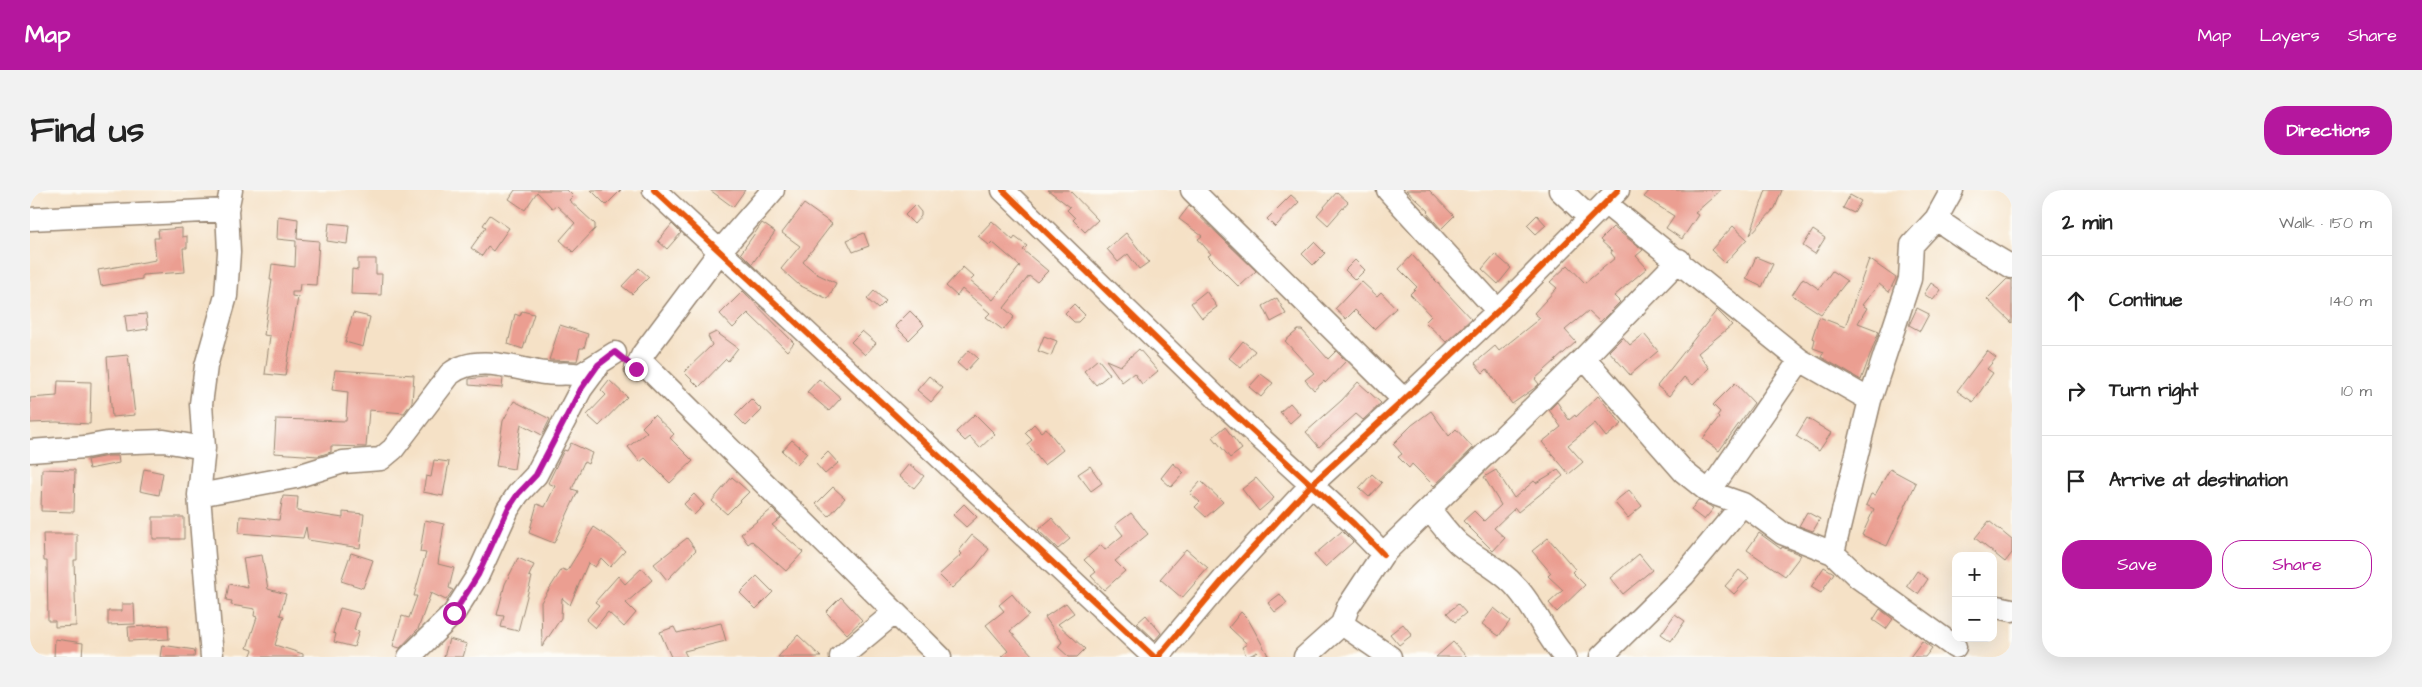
<!DOCTYPE html>
<html lang="en">
<head>
<meta charset="utf-8">
<style>
  body { margin:0; font-family:"Architects Daughter",sans-serif; background:#f2f2f2; color:#222 }
  .controls { position:absolute; right:15px; bottom:15px; display:grid; overflow:hidden; border-radius:10px; box-shadow:0 5px 20px #0002 }
  .controls button { width:45px; height:45px; display:grid; place-items:center; padding:0; border:0; border-bottom:1px solid #e0e0e0; background:#fff; color:#222; font:25px sans-serif }
  .stop { position:absolute; width:15px; height:15px; margin:-11px; border:4px solid #b5179e; border-radius:50%; background:#fff }
  .stop.end { background:#b5179e; border-color:#fff; box-shadow:0 1px 5px #0008 }
  .list { margin:0; padding:0; list-style:none }
  h2 { display:flex; justify-content:space-between; align-items:center; height:65px; margin:0; padding:0 20px; font-size:21px }
  h2 small { font-size:16px; font-weight:400; color:#767676 }
  .list li { display:grid; grid-template-columns:32px 1fr auto; gap:15px; align-items:center; box-sizing:border-box; height:90px; padding:0 20px; border-top:1px solid #e0e0e0 }
  .list b { display:block; font-size:19px; white-space:nowrap }
  .list em { font-size:16px; font-style:normal; color:#767676 }
  .actions { display:flex; gap:10px; padding:15px 20px }
  .actions a { flex:1; padding:11px 0; border:1px solid #b5179e; border-radius:20px; text-align:center; font-size:18px; color:#b5179e }
  .actions .main { background:#b5179e; color:#fff }
  .icon { flex:none; width:28px; height:28px; fill:none; stroke:currentColor; stroke-width:2; stroke-linecap:round; stroke-linejoin:round }
  .map { position:relative; flex:none; width:1982px; height:467px; overflow:hidden; border-radius:20px }
  header { display:flex; align-items:center; gap:30px; box-sizing:border-box; height:70px; padding:0 25px; background:#b5179e; color:#fff }
  header strong { font-size:24px }
  nav { display:flex; gap:28px; margin-inline-start:auto; font-size:18px }
  .intro { display:flex; align-items:center; justify-content:space-between; box-sizing:border-box; height:120px; padding:0 30px }
  h1 { margin:0; font-size:35px }
  .button { padding:12px 22px; border-radius:20px; background:#b5179e; color:#fff; font-size:18px; font-weight:700 }
  main { display:flex; gap:30px; padding:0 30px }
  aside { flex:1; background:#fff; border-radius:20px; box-shadow:0 5px 20px #0002 }
  .map>svg:first-child { display:block }
  .building { fill:#eb9e91 }
  .lines { fill:none; stroke-linecap:round; stroke-linejoin:round }
  .minor-casing { stroke:#988672; stroke-width:25 }
  .minor { stroke:#fff; stroke-width:22 }
  .cycleway-casing { stroke:#fdfcf7; stroke-width:9 }
  .cycleway { stroke:#e8590c; stroke-width:6 }
  .route { stroke:#b5179e; stroke-width:6 }
</style>
</head>
<body>
<header>
<strong>Map</strong>
<nav><a>Map</a><a>Layers</a><a>Share</a></nav>
</header>
<div class="intro"><h1>Find us</h1><a class="button">Directions</a></div>
<main>
<div class="map">
<svg width="1982" height="467" viewBox="0 0 1982 467">
  <rect width="100%" height="100%" fill="#fdfcf7"/>
  <filter id="ink" filterUnits="userSpaceOnUse"><feTurbulence type="fractalNoise" baseFrequency=".02" numOctaves="2"/><feDisplacementMap in="SourceGraphic" scale="10" xChannelSelector="R" yChannelSelector="G"/><feConvolveMatrix kernelMatrix="1 2 1 2 8 2 1 2 1" color-interpolation-filters="sRGB"/></filter>
  <filter id="wash" filterUnits="userSpaceOnUse"><feTurbulence type="fractalNoise" baseFrequency=".0096" numOctaves="4" result="noise"/><feDisplacementMap in="SourceGraphic" scale="20" xChannelSelector="R" yChannelSelector="G"/><feGaussianBlur stdDeviation="1.12" result="paint"/><feColorMatrix in="noise" values="0 0 0 0 0 0 0 0 0 0 0 0 0 0 0 0 0 1.4 0 .05"/><feComposite in="paint" operator="in"/></filter>
  <g filter="url(#wash)">
    <rect width="100%" height="100%" fill="#f5e1c6"/>
    <g id="blocks">
      <!-- building -->
      <path class="building" d="M485 0H537L543 6 539 10 565 34V39L543 62 530 50 545 33 526 15 522 18 507 2 495 20 479 9Z
        M561 0H591L576 15Z
        M680 0H715L703 17Z
        M1018 0H1039L1068 30 1055 42 1043 30 1045 28 1037 20 1040 17Z
        M1376 0H1399L1424 26 1411 39 1397 23 1399 21Z
        M1620 0H1691L1665 23 1668 25 1652 49 1636 38 1644 26 1614 7Z
        M1736 0H1752L1745 18 1720 45Z
        M1307 2 1318 12 1298 35 1287 25Z
        M1261 5 1269 12 1245 37 1237 29Z
        M1820 5 1831 11 1824 23 1813 18Z
        M774 14 802 34 773 72 787 84 806 93 798 109 769 95 751 79 770 56 752 43Z
        M885 15 891 22V26L884 34 875 25Z
        M1159 16 1226 81 1209 97 1178 66 1181 64 1168 49 1172 46 1149 29Z
        M460 25 479 38 463 61 458 57 452 66 441 58 456 37 453 35Z
        M1507 25 1516 35 1506 44 1497 35Z
        M248 26 268 29 267 49 289 51 286 95 270 94 269 102H262V106L268 107 255 186 235 184 240 146 234 145 242 90H240L242 74 265 77 266 51 247 49Z
        M962 31 983 50 985 47 997 56 993 60 1018 81 1007 92 999 86 974 118 984 127 973 140 956 127 960 123 932 99 927 106 916 96 933 77 944 87 940 91 963 110 990 76 962 52 959 55 948 46Z
        M299 33 319 35 317 54 297 51Z
        M732 33 745 42 722 74 711 63Z
        M642 34 651 43 637 59 628 51Z
        M1703 36 1717 49 1695 73 1681 60Z
        M1583 37 1613 60 1606 66 1617 78 1584 106 1590 112 1570 132 1558 121 1535 140 1546 152 1505 189 1509 194 1506 197 1482 214 1457 179 1453 183 1445 173 1465 156 1469 161 1510 128 1504 123 1527 98 1520 92 1538 75 1555 93 1585 68 1581 63 1582 61 1570 50Z
        M152 38V47L157 46V58H153L155 82 112 85V89L71 96 68 80 126 70 124 48H129L128 40Z
        M1783 40 1795 48 1785 64 1773 56Z
        M834 43 839 56 823 62 817 50Z
        M1096 43 1119 72 1109 79 1098 64 1088 72 1077 59Z
        M1284 52 1295 63 1283 75 1272 64Z
        M1465 64 1481 78 1468 94 1452 79Z
        M1382 65 1441 129 1416 152 1395 132 1401 126 1380 104 1387 97 1369 79Z
        M1726 67 1743 74 1732 97 1716 89Z
        M328 69H346V84H352L351 105 321 104 322 79 328 80Z
        M1839 69 1866 88 1859 102 1849 94 1832 115 1837 118 1828 133 1849 141 1831 190 1791 167 1794 162 1783 158 1785 149 1782 148 1789 127 1815 137Z
        M1325 70 1335 80 1325 90 1315 80Z
        M609 78 619 87 602 104 592 96Z
        M1802 81 1817 91 1791 124 1762 105 1773 88 1789 99Z
        M1977 89 1982 90V133L1957 109Z
        M1331 91 1347 106 1351 102 1366 118 1344 139 1325 120 1316 129 1305 119Z
        M1901 93 1911 100 1903 110 1894 104Z
        M713 101 764 153 757 161 718 123 703 138 690 124Z
        M844 101 856 111 848 119 837 109Z
        M1176 101 1187 117 1172 128 1161 113Z
        M1247 108 1256 124 1241 132 1233 116Z
        M1044 114 1055 125 1048 132H1044L1035 123Z
        M1887 118 1899 124 1890 141 1879 135Z
        M1687 120 1702 135 1668 163 1679 178 1663 195 1654 187 1639 206 1627 196Z
        M492 121 504 124 493 159 478 154 485 124 490 126Z
        M880 121 894 135 879 150 865 136Z
        M323 123 340 127 333 157 315 152Z
        M116 124 118 139 97 142 95 126Z
        M530 135 558 144 554 158H550L547 171 519 170Z
        M1268 140H1272L1298 169 1306 161 1316 171 1295 193 1294 191 1284 200 1275 190 1284 183 1255 151Z
        M832 141 846 153 835 165 821 152Z
        M686 142 708 158 698 171 696 169 669 197 654 182 682 155 678 146Z
        M1614 144 1628 161 1600 185 1579 161 1593 147 1600 155Z
        M1014 146 1027 151 1021 166 1008 161Z
        M1213 151 1225 161 1211 178 1199 168Z
        M1109 159 1128 181 1112 194 1104 183 1092 192 1076 170 1090 176Z
        M939 160 948 168 936 181 927 173Z
        M1957 161 1966 168 1957 179 1963 183 1943 212 1927 201Z
        M98 165 105 225 82 227 77 167Z
        M1068 169 1080 184 1066 195 1054 181Z
        M305 180 384 185 382 212 374 223 339 220 336 257 301 256V262L288 266 244 263 246 229 316 231 318 202 302 200Z
        M1231 184 1243 193 1231 207 1219 197Z
        M899 186 913 198 901 212 887 200Z
        M454 187 473 188 472 198 439 195V189Z
        M789 189 811 208 799 221 777 202Z
        M579 190 597 207 569 236 557 225 576 205 571 200Z
        M28 191 61 192 60 234 27 232 0 233V208L27 206Z
        M1328 192 1351 213 1333 230 1326 224 1289 257 1276 242 1312 210Z
        M1705 193 1724 213 1689 261 1673 249 1689 228 1687 226 1690 222 1683 215Z
        M1568 206 1592 234 1576 247 1565 233 1538 255 1553 272 1539 284 1512 252 1531 237 1519 220 1527 212 1539 230 1545 225 1546 227Z
        M721 209 732 220 716 236 705 225Z
        M484 211 520 229 512 245 491 234 484 279 466 276 473 231Z
        M1260 213 1270 224 1260 233 1250 222Z
        M1401 221 1419 246 1426 239 1443 258 1404 296 1382 274 1379 278 1368 267 1372 264 1363 254 1382 235Z
        M945 224 965 244 950 258 940 247 935 251 926 242Z
        M624 225 644 244 640 248 663 271 640 293 615 268 610 272 598 257 617 242 612 237Z
        M1777 228 1801 243 1789 261 1766 246Z
        M1004 234 1011 242 1016 238 1033 260 1014 275 997 254 1002 250 995 243Z
        M1195 237 1212 259 1200 268 1183 247Z
        M762 250 777 263 767 275 752 261Z
        M541 253 562 263 558 274 554 272 542 299 548 301 524 353 499 343 507 314 515 317 525 296 518 293 534 260 537 261Z
        M798 262 808 273 795 284 786 274Z
        M78 266H88L89 273 59 279 57 270Z
        M404 270 419 272 413 306 393 302 396 286 401 287Z
        M1143 273 1154 283 1141 297 1131 288Z
        M879 274 894 286 884 298 869 286Z
        M1060 276 1072 293 1061 301 1048 284Z
        M12 279 45 280 44 322 11 321Z
        M114 279 133 283 129 305 110 301Z
        M1860 279 1886 293 1857 356 1832 345 1844 319 1836 315 1841 304 1845 305Z
        M1466 280 1484 308 1504 291 1506 293 1528 280 1533 286 1488 322 1485 318 1464 338 1475 348 1463 361 1433 331 1444 321 1454 331 1471 315 1454 287Z
        M1342 284 1352 293 1339 307 1329 298Z
        M702 287 719 302 697 324 682 311Z
        M1226 288 1244 308 1229 321 1212 299Z
        M1171 291 1193 312 1176 327 1165 317 1170 312 1160 303Z
        M803 297 815 308 799 326 786 314Z
        M1599 300 1612 316 1598 328 1584 312Z
        M664 304 674 315 664 325 654 314Z
        M253 306 268 307 267 321 313 328V322L334 324 330 358 278 350 276 337 273 348 209 343 210 326 249 330Z
        M1668 310 1684 318 1674 330 1661 320Z
        M934 314 947 327 936 337 923 325Z
        M742 319 751 328 742 335 773 362 756 381 722 351 718 354 711 344Z
        M1777 322 1790 329 1783 341 1769 336Z
        M1101 323 1118 344 1085 371 1095 381 1074 400 1061 386 1066 382 1054 370 1071 355 1075 360 1093 345 1085 335Z
        M123 327H154V349H123Z
        M1022 328 1040 349 1028 359 1008 340Z
        M395 330 414 334 408 374 424 378 419 398 423 400 416 410 401 403 388 439 370 458 363 456 372 426 379 428 387 406H384L396 363 390 362Z
        M1959 331 1982 350V363L1975 372 1945 348Z
        M564 337 582 349 595 361 580 377 571 368 565 377 558 373 540 415 532 408 531 428 512 457 511 412 532 379 537 381Z
        M1312 341 1323 352 1295 377 1284 365Z
        M1729 343 1751 359 1752 357 1771 365 1755 386 1717 360Z
        M13 344H47V370H44L46 436 25 437V431H18L17 371H14Z
        M942 345 959 359 946 376 922 398 909 385 932 364 929 361Z
        M657 348 666 360 637 390 624 374Z
        M1518 348 1545 379 1542 382 1555 395 1527 422 1519 413 1533 400 1518 386 1521 383 1502 361Z
        M1156 359 1178 378 1152 408 1130 389Z
        M321 363 343 370 333 398 311 391Z
        M1609 364 1622 380 1593 404 1580 388Z
        M232 365 238 399 256 404 250 425 254 426 245 455 273 464V467H220L223 460 217 458 227 427 224 426 225 419 201 415 202 411 196 410 199 394 218 398 213 368Z
        M488 368 504 375 499 386 502 387 488 441 471 437 474 426 467 425 475 394Z
        M1794 377 1804 383 1791 403 1781 397Z
        M612 378 622 390 596 413 606 423 594 437 578 422 565 438 556 430 569 415 565 412 588 386 595 394Z
        M1709 380 1719 388 1704 404 1695 396Z
        M1887 381 1898 389 1888 404 1877 396Z
        M727 386 743 402 726 419 710 403Z
        M982 404 999 425 980 441 1004 467H971L978 461 956 435 974 421 969 415Z
        M1250 404 1257 413 1245 422 1238 413Z
        M811 407 832 430 817 444 796 422Z
        M1036 413 1044 423 1028 434 1055 459 1047 467H1039L1028 457 1032 452 1015 427Z
        M92 414H104L105 434 78 435V421H92Z
        M1428 414 1436 423 1425 432 1417 423Z
        M310 418 329 423 324 440 329 441 324 457 304 452 306 444 303 443Z
        M1464 418 1480 431 1469 446 1452 434Z
        M1850 419 1863 429 1856 439 1843 430Z
        M1211 422 1218 429 1239 467H1232L1227 462 1217 467 1212 457 1217 454 1199 437Z
        M1645 424 1655 431 1641 451 1631 444Z
        M1116 425 1131 443 1125 450 1107 433Z
        M691 433 696 451 654 461 657 467H641L630 442 644 437 647 443Z
        M1373 434 1382 445 1369 455 1360 444Z
        M138 435 139 449 99 451 98 437Z
        M768 445 791 467H748Z
        M25 449 53 453 52 467H24Z
        M419 449 437 454 433 467H414Z
        M1892 451 1902 458 1895 467H1880Z
        M1423 452 1437 467H1406Z
        M132 455 165 460 164 467H130Z"/>
    </g>
  </g>
  <g filter="url(#ink)">
    <use href="#blocks" fill-opacity="0" stroke="#988672" stroke-width="1"/>
    <g class="lines">
      <!-- minor casing -->
      <g class="minor-casing">
        <path id="minor" d="M624 0 1124 467
          M973 0 1193 214 1324 334 1353 364
          M1162 0 1374 210
          M1358 0 1468 121
          M1530 0 1560 28
          M1575 13 1770 170 1840 210
          M0 29 197 20
          M1906 29 1943 54 1982 77
          M1554 168 1654 282 1679 302 1713 314 1752 343 1803 363 1828 387 1925 457
          M606 179 615 175 910 467
          M606 179 613 164 691 60 743 0
          M0 261 55 257 77 253 134 251 174 258
          M1679 302 1770 170
          M169 305 265 287 313 272 351 269 363 259 420 184C445 163 486 179 515 183 527 185 537 182 550 185L585 163
          M1399 319C1409 331 1418 344 1429 354 1448 370 1471 379 1487 398 1506 419 1516 447 1535 467
          M1803 363 1840 210 1880 89 1882 55 1906 29 1922 0
          M1963 416 1982 420
          M1312 434 1360 467
          M182 467 169 305 174 258 171 214 176 176 196 106 199 62 197 20 201 0
          M379 467 424 423 448 385 478 319 488 304 506 285 551 199 568 176
          M811 467 864 423
          M1128 467 1193 390 1281 295 1374 210 1468 121 1588 0
          M1275 467 1312 434 1318 417 1353 364 1554 168 1649 70
          M1571 467 1654 385 1713 314"/>
      </g>
      <!-- minor -->
      <use href="#minor" class="minor"/>
      <!-- cycleway casing -->
      <g class="cycleway-casing">
        <path id="cycleway" d="M624 0 1124 467
          M973 0 1193 214 1324 334 1353 364
          M1128 467 1193 390 1281 295 1374 210 1468 121 1588 0"/>
      </g>
      <!-- cycleway -->
      <use href="#cycleway" class="cycleway"/>
    </g>
  </g>
  <g class="lines" filter="url(#ink)">
    <!-- route -->
    <path class="route" d="M424 423 448 385 478 319 488 304 506 285 551 199 568 175 585 162 606 179"/>
  </g>
</svg>
<div class="controls">
<button>+</button>
<button>−</button>
</div>
<div class="stop" style="left:424px;top:423px"></div>
<div class="stop end" style="left:606px;top:179px"></div>
</div>
<aside>
<h2>2 min<small>Walk · 150 m</small></h2>
<ul class="list">
<li><svg class="icon" aria-label="ahead" viewBox="0 0 24 24"><path d="M12 20V5M6 11l6-6 6 6"/></svg><div><b>Continue</b></div><em>140 m</em></li>
<li><svg class="icon" aria-label="right" viewBox="0 0 24 24"><path d="M7 20v-9h11M14 6l5 5-5 5"/></svg><div><b>Turn right</b></div><em>10 m</em></li>
<li><svg class="icon" aria-label="arrive" viewBox="0 0 24 24"><path d="M6 21V4h12l-3 4 3 4H6"/></svg><div><b>Arrive at destination</b></div></li>
</ul>
<div class="actions"><a class="main">Save</a><a>Share</a></div>
</aside>
</main>
</body>
</html>
